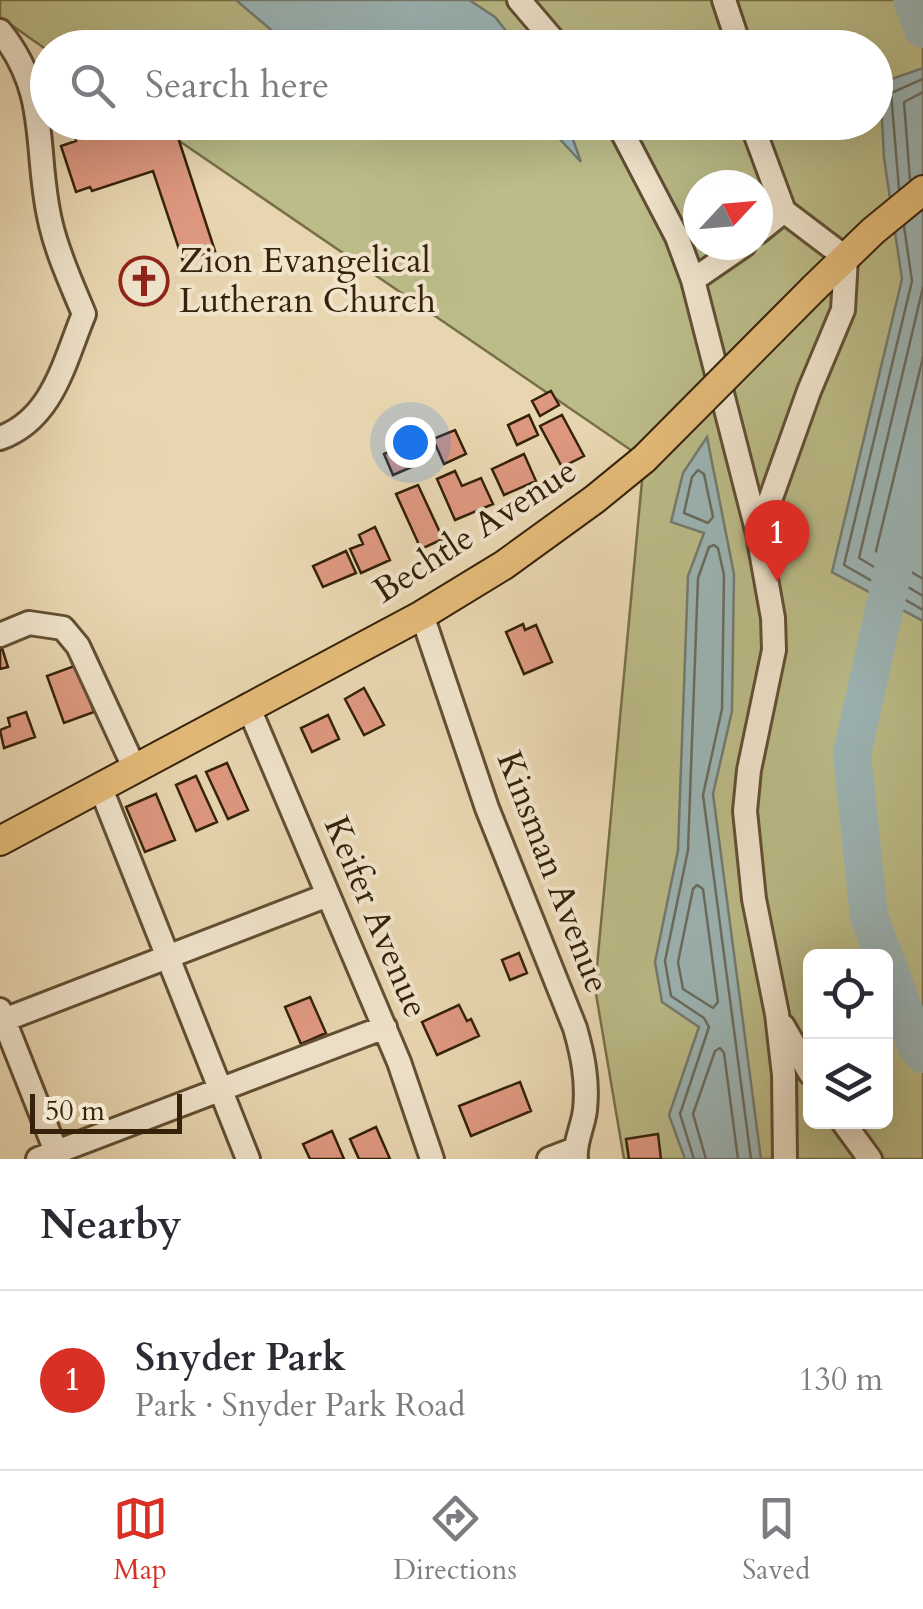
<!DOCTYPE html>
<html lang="en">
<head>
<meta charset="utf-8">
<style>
  body { margin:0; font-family:Cardo,serif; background:#f7f7f7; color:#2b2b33 }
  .controls { position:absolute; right:30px; bottom:30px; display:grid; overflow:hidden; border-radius:15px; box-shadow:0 10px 40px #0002 }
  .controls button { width:90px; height:90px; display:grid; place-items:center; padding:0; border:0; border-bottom:2px solid #e1e1e2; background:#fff; color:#2b2b33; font:50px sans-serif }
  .compass { position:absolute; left:683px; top:170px; width:90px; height:90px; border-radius:50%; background:#fff; box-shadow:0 10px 40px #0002; rotate:64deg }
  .scale { position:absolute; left:30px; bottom:25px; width:152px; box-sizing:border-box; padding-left:10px; border:5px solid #352209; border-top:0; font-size:28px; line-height:35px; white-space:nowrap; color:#352209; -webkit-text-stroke:8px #f0e4cc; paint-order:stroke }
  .you { position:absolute; left:410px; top:442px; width:35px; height:35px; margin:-25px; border:8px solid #fff; border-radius:50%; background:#1a73e8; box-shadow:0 0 0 15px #1a73e833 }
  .badge { display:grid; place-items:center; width:65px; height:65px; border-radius:50%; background:#d93025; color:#fff; font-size:32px; font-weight:700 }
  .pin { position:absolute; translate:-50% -82px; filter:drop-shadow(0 2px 5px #0008) }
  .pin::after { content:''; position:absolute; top:52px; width:35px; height:30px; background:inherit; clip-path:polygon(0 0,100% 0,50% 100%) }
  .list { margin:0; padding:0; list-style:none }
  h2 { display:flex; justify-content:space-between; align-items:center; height:130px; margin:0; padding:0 40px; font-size:42px }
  h2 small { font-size:32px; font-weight:400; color:#7c7c81 }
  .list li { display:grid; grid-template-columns:65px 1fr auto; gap:30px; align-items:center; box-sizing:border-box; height:180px; padding:0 40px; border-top:2px solid #e1e1e2 }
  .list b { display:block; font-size:38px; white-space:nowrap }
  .list p { margin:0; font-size:32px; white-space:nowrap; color:#7c7c81 }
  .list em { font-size:32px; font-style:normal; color:#7c7c81 }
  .icon { flex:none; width:55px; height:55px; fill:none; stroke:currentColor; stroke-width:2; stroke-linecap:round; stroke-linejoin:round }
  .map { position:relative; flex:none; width:923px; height:1159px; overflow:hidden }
  .search { position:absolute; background:#fff; box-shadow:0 10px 40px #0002; left:30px; right:30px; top:30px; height:110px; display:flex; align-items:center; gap:25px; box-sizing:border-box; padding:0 35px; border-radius:55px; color:#7c7c81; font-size:38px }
  .sheet { height:310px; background:#fff }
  nav { display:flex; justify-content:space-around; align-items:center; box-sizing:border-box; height:140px; border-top:2px solid #e1e1e2; background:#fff; font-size:28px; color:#7c7c81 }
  nav a { display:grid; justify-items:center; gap:5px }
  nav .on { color:#d93025 }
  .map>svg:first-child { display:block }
  .green { fill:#bbbc88; stroke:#786f48; stroke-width:2.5; fill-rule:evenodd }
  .water { fill:#9cb6b7; stroke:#737b71; stroke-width:2.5 }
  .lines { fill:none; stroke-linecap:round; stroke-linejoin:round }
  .shore { stroke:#686c60; stroke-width:2.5 }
  .river { stroke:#9cb6b7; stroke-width:38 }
  .building { fill:#de9880; stroke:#352209; stroke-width:2.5 }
  .minor-casing { stroke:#624f33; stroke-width:28 }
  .major-casing { stroke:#352209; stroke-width:32 }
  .minor { stroke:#f0e4cc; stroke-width:22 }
  .major { stroke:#e4bb78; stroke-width:28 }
  .major-bridge-casing { stroke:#352209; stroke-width:32; stroke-linecap:butt }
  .major-bridge { stroke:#e4bb78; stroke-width:28 }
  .labels { text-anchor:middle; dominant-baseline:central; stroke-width:8; stroke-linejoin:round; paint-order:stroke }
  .poi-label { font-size:35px; fill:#352209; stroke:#f0e4cc; text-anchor:start }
  .street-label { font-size:35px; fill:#352209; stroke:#f0e4cc }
</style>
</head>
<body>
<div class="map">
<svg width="923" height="1159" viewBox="0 0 923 1159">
  <rect width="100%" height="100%" fill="#e8d6b0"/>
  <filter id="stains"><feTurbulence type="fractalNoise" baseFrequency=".002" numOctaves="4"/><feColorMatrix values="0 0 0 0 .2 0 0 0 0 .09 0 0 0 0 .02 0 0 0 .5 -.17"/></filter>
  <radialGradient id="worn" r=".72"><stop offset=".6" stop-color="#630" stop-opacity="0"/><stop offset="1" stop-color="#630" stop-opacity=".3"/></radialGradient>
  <!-- green -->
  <path class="green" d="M0 0H923V1159H624L595 988 644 459 153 123 876 122V48L47 50 0 17ZM698 185H758V245H698ZM810 956H886V1122H810Z"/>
  <!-- water -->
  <path class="water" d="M236 0H469L495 17 519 47H302L283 40Z
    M923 68V621L832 572 902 279 884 158 880 83Z
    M545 123H567L581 162Z
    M707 437 734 574 732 711 713 794 761 1159H685L669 1115 699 1027 662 1002 655 962 678 850 688 576 704 533 671 522 683 473Z"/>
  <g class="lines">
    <!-- shore -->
    <path class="shore" d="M910 180 904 102 923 92
      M899 189 891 93 923 79
      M904 226 912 281 844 565 923 610
      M923 287 859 558 923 596
      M923 357 876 551 923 579
      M698 470 704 474 713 517 708 523 684 513 692 477Z
      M697 885 703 889 718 1002 713 1008 683 989 678 962 693 889Z
      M694 1159 680 1114 709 1027 704 1018 671 996 665 961 688 850 698 578 709 547 714 545 718 548 724 575 722 709 703 795 751 1159
      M706 1159 693 1114 715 1051 720 1048 724 1053 738 1159"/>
    <!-- river -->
    <path class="river" d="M912 0 923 29
      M884 956 869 917 852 754 897 552
      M886 961 917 1047 923 1054"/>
  </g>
  <!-- building -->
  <path class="building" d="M102 122H173L215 251 183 261 153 171 92 191 90 187 76 192 61 146 76 141 73 132Z
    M551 391 559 405 540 416 532 401Z
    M529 415 538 435 517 445 508 425Z
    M562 415 584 456 562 467 540 426Z
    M455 430 466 454 444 464 433 439Z
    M405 445 414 466 393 475 384 454Z
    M524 454 536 481 504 495 492 469Z
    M455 471 462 486 481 478 493 504 455 520 437 479Z
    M418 485 443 539 421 549 396 494Z
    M375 527 390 560 361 573 350 549 363 544 359 535Z
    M346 551 356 573 323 587 313 566Z
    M523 624 525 630 536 625 552 662 524 674 506 632Z
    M2 648 8 667 0 669V649Z
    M77 665 94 712 64 723 47 676Z
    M364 688 384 725 364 735 345 699Z
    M26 712 35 737 4 748 0 730 10 726 8 718Z
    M328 715 339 739 312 752 301 728Z
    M227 763 248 810 228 819 206 772Z
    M196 776 217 822 196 831 176 785Z
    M156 794 175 840 145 852 126 807Z
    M519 953 527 973 510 980 502 960Z
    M310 997 326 1033 301 1044 285 1007Z
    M459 1005 467 1021 471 1019 479 1036 437 1055 422 1022Z
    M520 1082 531 1111 471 1136 459 1106Z
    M376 1127 390 1159H359L350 1139Z
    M332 1131 344 1159H310L303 1144Z
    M658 1134 661 1159H629L626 1139Z"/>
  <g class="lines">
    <!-- minor casing -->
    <g class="minor-casing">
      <path id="minor" d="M519 0 560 48
        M724 0 740 48
        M0 31C52 95 33 153 51 225 58 255 72 285 84 314 64 362 53 419 0 438
        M617 122 677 237 693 280 758 534 773 618 774 650 749 770 745 811 754 899 777 1014 784 1075 785 1159
        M751 122 784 211 758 232
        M693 280 744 245
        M758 534 809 391 843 310 846 258 784 211
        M422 615 487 808 575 1028C583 1056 588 1081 585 1110 583 1127 574 1143 576 1159
        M0 635 29 623 63 628 78 646 134 767
        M248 706 399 1062 432 1159
        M100 786 248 1159
        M0 1010 59 1159
        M4 1020 328 895
        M783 1026 810 1073
        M843 1122 870 1159
        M38 1159 385 1027
        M549 1159 575 1149"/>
    </g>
    <!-- major casing -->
    <g class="major-casing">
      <path id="major" d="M814 288 873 231 923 190
        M0 841 422 615 504 565 595 499 644 459"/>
    </g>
    <!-- minor -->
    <use href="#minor" class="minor"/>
    <!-- major -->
    <use href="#major" class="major"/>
    <!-- major-bridge casing -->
    <g class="major-bridge-casing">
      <path id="major-bridge" d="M644 459 814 288"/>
    </g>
    <!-- major-bridge -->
    <use href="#major-bridge" class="major-bridge"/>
  </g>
  <!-- icons -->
  <defs>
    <g id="church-ring" transform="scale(2.5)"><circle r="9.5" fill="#f0e4cc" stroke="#8f2418" stroke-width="1.5"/><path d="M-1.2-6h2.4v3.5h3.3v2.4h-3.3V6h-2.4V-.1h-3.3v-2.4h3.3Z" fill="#8f2418"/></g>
  </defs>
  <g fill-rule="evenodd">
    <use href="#church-ring" x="144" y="281"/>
  </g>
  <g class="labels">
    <!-- poi labels -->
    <g class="poi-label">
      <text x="179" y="261">Zion Evangelical<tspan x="179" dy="40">Lutheran Church</tspan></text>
    </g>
    <!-- street labels -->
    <g class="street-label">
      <text transform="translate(475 531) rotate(-33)">Bechtle Avenue</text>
      <text transform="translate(553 872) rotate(69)">Kinsman Avenue</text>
      <text transform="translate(376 917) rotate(67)">Keifer Avenue</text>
    </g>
  </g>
  <rect width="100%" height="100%" filter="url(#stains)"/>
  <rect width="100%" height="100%" fill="url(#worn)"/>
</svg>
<div class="controls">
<button><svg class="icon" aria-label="locate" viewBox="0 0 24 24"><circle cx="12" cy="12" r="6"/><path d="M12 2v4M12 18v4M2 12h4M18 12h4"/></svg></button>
<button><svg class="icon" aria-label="layers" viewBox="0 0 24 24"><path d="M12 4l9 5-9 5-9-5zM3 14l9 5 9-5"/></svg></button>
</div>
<svg class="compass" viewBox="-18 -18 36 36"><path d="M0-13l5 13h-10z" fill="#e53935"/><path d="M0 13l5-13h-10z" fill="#7c7c81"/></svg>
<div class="scale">50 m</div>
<div class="you"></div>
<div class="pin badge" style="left:777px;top:582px">1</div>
<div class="search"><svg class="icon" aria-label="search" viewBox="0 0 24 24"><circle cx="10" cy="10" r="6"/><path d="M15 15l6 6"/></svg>Search here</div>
</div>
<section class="sheet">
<h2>Nearby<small></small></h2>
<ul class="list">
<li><span class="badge">1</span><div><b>Snyder Park</b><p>Park · Snyder Park Road</p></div><em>130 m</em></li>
</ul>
</section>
<nav>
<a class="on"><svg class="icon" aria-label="map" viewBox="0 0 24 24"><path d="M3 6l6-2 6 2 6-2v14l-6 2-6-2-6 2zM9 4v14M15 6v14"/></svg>Map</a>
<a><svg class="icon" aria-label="directions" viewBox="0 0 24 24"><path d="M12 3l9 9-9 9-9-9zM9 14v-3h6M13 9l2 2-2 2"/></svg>Directions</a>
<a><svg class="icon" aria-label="saved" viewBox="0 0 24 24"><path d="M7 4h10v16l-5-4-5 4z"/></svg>Saved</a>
</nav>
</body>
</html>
